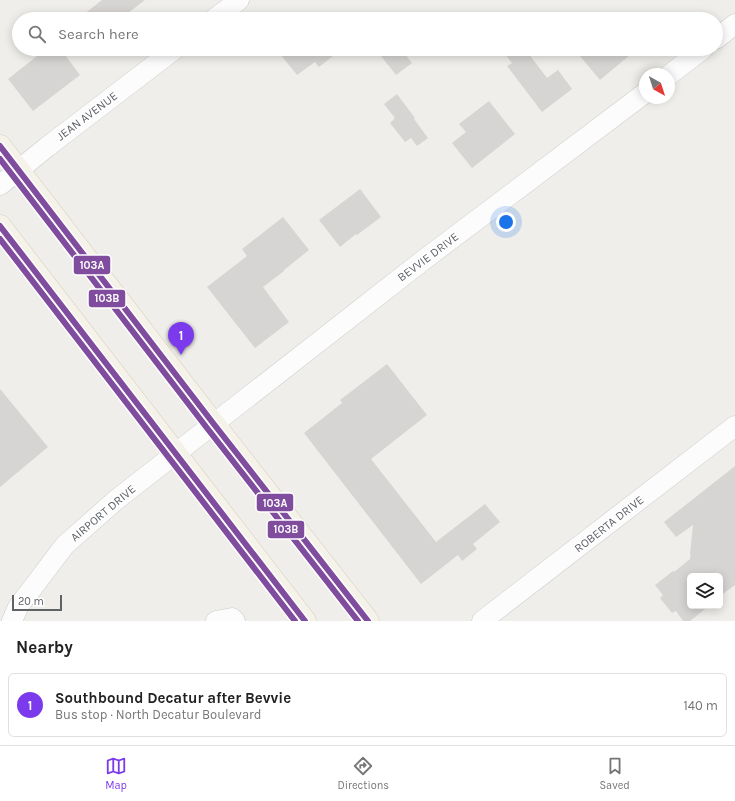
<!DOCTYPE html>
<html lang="en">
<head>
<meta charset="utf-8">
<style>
  body { margin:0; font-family:Karla,sans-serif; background:#f6f6f6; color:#222 }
  .controls { position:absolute; right:12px; bottom:12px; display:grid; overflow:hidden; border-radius:6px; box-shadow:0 2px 10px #0003 }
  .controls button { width:36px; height:36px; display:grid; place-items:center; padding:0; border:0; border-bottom:1px solid #e0e0e0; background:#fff; color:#222; font:20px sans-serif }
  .compass { position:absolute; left:639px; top:68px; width:36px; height:36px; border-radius:50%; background:#fff; box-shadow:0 2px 10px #0003; rotate:141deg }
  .scale { position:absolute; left:12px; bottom:10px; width:50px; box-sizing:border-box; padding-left:4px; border:2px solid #5f6368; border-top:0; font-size:11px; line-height:14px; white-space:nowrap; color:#5f6368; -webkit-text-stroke:3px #fff; paint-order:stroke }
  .you { position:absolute; left:506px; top:222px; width:14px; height:14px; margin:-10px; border:3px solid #fff; border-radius:50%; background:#1a73e8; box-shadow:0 0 0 6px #1a73e833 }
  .badge { display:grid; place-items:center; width:26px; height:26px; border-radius:50%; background:#7c3aed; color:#fff; font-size:13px; font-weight:700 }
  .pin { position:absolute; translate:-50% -33px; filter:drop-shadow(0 1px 2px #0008) }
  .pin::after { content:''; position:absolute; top:21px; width:14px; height:12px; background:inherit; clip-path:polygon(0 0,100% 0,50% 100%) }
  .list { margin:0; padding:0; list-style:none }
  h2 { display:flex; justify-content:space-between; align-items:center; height:52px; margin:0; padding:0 16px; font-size:17px }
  h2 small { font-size:13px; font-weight:400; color:#767676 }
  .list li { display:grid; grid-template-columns:26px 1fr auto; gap:12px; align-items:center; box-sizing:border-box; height:64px; margin:0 8px 8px; padding:0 8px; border:1px solid #e0e0e0; border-radius:6px }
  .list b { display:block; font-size:15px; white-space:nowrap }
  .list p { margin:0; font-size:13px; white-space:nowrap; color:#767676 }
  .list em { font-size:13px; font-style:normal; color:#767676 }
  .icon { flex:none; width:22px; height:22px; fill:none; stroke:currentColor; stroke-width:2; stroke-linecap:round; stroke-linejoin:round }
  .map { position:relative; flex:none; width:735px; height:621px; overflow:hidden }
  .search { position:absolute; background:#fff; box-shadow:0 2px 10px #0003; left:12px; right:12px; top:12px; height:44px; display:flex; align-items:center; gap:10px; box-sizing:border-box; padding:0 14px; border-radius:22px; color:#767676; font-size:15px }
  .sheet { height:124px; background:#fff }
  nav { display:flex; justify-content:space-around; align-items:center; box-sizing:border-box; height:56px; border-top:1px solid #e0e0e0; background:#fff; font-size:11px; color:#767676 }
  nav a { display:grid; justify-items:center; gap:2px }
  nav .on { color:#7c3aed }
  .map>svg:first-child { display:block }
  .building { fill:#d6d5d3 }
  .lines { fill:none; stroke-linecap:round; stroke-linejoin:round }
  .minor-casing { stroke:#cbcccc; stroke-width:21 }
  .major-casing { stroke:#d7ceb8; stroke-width:23 }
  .minor { stroke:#fdfcfc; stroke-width:20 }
  .major { stroke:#f4f2e9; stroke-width:22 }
  .bus-1-casing { stroke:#fff; stroke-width:9 }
  .bus-2-casing { stroke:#fff; stroke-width:9 }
  .bus-1 { stroke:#804c9e; stroke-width:6 }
  .bus-2 { stroke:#804c9e; stroke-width:6 }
  .labels { text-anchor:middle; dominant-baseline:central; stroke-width:3; stroke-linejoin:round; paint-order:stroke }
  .street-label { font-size:12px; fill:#5f6368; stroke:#fff }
  .line-badge { stroke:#fff; stroke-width:1.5 }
  .badge-label { font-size:11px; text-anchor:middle; font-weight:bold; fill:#fff }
</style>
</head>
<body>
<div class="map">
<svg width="735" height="621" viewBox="0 0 735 621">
  <rect width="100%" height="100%" fill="#efeeea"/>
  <!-- building -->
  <path class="building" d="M102 0H145L120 19H78Z
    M46 49H51L56 55 62 51 80 75 33 111 8 79Z
    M276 49H342L319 67 315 62 297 75Z
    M390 49H401L412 63 396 75 381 56Z
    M501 49H525L547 78 558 70 572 89 542 112 507 66 512 63Z
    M574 49H637L600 80Z
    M397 94 415 118 414 119 428 138 417 146 411 138 405 142 390 123 395 118 384 104Z
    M489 101 515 134 472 168 452 143 466 132 459 124Z
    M360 189 381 217 357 235 356 234 340 247 319 220Z
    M283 217 309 250 284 270V271L263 287 289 322 255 348 207 287 247 256 242 249Z
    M387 364 427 415 371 459 436 542 485 504 500 522 473 544 477 549 462 561 458 555 421 584 304 433 342 403 340 400Z
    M0 389 48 447 0 487Z
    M735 466V585L720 596V576H690V606H709L690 621H683L676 611 672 613 660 598 663 595 655 585 673 571 674 572 690 559V557L691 556 690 554 693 525 676 537 664 522Z"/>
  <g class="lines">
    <!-- minor casing -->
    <g class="minor-casing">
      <path id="minor" d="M214 19 239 0
        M716 39 735 24
        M669 75 703 49
        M0 185 47 147 175 49
        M12 621 18 607 65 545 116 500 421 262 645 93
        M216 621 232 618 235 621
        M482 621 735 426"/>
    </g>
    <!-- major casing -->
    <g class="major-casing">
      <path id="major" d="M0 146 213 423 368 621
        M0 226 305 621"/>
    </g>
    <!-- minor -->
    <use href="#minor" class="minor"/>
    <!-- major -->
    <use href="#major" class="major"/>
    <!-- bus-1 casing -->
    <g class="bus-1-casing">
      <path id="bus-1" d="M0 146 213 423 368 621
        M0 226 305 621"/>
    </g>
    <!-- bus-2 casing -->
    <g class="bus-2-casing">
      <path id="bus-2" d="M0 159 207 428 358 621
        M0 239 295 621"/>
    </g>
    <!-- bus-1 -->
    <use href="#bus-1" class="bus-1"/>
    <!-- bus-2 -->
    <use href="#bus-2" class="bus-2"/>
  </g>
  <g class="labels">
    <!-- street labels -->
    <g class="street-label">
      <text transform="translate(87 116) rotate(-37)">JEAN AVENUE</text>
      <text transform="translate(428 257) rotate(-37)">BEVVIE DRIVE</text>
      <text transform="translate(103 513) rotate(-40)">AIRPORT DRIVE</text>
      <text transform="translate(609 524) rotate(-38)">ROBERTA DRIVE</text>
    </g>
  </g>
  <g class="line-badge">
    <rect x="73" y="255" width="38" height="20" rx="4" fill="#804c9e"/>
    <rect x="88" y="289" width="38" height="19" rx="4" fill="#804c9e"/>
    <rect x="256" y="493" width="38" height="19" rx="4" fill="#804c9e"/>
    <rect x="267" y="520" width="38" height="19" rx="4" fill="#804c9e"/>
  </g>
  <g class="badge-label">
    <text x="92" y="269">103A</text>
    <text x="107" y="302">103B</text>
    <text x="275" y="507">103A</text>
    <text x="286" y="533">103B</text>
  </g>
</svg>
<div class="controls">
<button><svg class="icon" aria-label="layers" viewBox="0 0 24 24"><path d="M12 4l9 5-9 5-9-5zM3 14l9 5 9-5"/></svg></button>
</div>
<svg class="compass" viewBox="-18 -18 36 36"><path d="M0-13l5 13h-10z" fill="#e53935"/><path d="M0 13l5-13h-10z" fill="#767676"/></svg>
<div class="scale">20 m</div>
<div class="you"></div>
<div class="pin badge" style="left:181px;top:355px">1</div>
<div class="search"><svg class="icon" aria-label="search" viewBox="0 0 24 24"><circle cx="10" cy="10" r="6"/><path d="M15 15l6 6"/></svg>Search here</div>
</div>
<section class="sheet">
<h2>Nearby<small></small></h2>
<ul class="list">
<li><span class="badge">1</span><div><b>Southbound Decatur after Bevvie</b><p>Bus stop · North Decatur Boulevard</p></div><em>140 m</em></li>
</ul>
</section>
<nav>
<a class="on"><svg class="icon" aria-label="map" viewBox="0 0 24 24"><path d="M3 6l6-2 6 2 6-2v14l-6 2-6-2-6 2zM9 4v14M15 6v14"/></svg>Map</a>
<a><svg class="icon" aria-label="directions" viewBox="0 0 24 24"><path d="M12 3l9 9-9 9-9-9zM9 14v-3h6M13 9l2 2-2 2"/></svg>Directions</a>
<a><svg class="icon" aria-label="saved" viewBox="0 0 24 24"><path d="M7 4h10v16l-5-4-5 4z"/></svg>Saved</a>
</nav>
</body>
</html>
